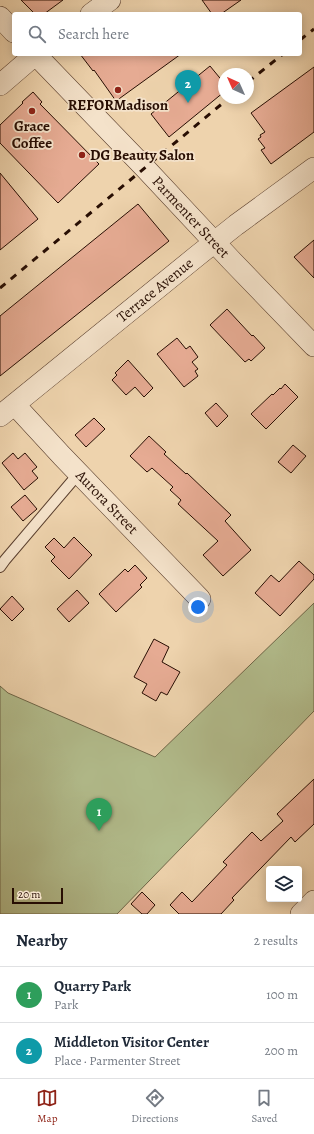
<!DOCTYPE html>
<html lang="en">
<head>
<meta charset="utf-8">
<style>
  body { margin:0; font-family:Alegreya,serif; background:#f6f6f7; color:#1f2937 }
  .controls { position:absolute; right:12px; bottom:12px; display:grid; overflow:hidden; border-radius:4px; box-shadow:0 2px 10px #0003 }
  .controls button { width:36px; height:36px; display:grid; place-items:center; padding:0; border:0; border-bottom:1px solid #e0e1e3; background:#fff; color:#1f2937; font:20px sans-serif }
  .compass { position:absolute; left:218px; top:68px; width:36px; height:36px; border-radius:50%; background:#fff; box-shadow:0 2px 10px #0003; rotate:315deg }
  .scale { position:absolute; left:12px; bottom:10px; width:51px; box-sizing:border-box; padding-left:4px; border:2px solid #280e03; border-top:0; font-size:11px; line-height:14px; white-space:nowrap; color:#280e03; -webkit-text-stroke:3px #f4e2ca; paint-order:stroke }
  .you { position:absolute; left:198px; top:607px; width:14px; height:14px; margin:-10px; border:3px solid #fff; border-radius:50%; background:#1a73e8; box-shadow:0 0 0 6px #1a73e833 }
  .badge { display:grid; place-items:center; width:26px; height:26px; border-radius:50%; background:#8f2418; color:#fff; font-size:13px; font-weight:700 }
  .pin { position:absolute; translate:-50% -33px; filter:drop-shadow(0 1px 2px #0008) }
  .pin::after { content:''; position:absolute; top:21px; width:14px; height:12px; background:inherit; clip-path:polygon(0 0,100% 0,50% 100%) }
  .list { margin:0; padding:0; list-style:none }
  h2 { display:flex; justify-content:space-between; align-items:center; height:52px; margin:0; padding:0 16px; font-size:17px }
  h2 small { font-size:13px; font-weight:400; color:#747a83 }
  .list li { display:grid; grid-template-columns:26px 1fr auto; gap:12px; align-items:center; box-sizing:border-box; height:56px; padding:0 16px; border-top:1px solid #e0e1e3 }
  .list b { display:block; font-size:15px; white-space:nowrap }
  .list p { margin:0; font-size:13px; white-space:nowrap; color:#747a83 }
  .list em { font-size:13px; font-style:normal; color:#747a83 }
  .icon { flex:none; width:22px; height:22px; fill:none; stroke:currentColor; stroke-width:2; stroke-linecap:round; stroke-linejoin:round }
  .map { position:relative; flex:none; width:314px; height:914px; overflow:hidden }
  .search { position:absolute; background:#fff; box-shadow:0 2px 10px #0003; left:12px; right:12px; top:12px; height:44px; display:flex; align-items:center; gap:10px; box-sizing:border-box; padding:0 14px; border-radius:4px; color:#747a83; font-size:15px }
  .sheet { height:164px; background:#fff }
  nav { display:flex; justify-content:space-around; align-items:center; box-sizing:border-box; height:56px; border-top:1px solid #e0e1e3; background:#fff; font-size:11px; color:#747a83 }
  nav a { display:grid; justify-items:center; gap:2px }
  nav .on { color:#8f2418 }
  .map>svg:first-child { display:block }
  .green { fill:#b3be8e; stroke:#6e6648 }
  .building { fill:#e6ab93; stroke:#280e03 }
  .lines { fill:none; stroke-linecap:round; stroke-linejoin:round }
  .lane-casing { stroke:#5a3f2e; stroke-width:12 }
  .street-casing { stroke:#5a3f2e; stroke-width:22 }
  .lane { stroke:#f4e2ca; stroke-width:10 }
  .street { stroke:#f4e2ca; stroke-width:21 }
  .rail { stroke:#280e03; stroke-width:3; stroke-dasharray:7 7; stroke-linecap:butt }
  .poi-dot { fill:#8f2418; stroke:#f4e2ca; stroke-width:1.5 }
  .labels { text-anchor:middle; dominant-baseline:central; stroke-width:3.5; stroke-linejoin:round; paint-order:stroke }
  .poi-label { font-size:15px; font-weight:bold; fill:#280e03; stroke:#f4e2ca }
  .street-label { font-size:15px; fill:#280e03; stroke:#f4e2ca }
</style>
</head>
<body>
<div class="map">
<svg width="314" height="914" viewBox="0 0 314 914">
  <rect width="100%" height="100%" fill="#eed3ad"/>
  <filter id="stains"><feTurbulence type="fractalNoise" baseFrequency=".005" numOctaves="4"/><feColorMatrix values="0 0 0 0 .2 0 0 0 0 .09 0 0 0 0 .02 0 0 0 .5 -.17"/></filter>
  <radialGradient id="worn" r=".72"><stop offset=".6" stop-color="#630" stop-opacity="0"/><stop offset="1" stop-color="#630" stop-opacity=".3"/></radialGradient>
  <!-- green -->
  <path class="green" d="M314 603V711L117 914H0V686L8 693 155 757Z"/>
  <!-- building -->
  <path class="building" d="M21 0H63L44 14H35Z
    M202 0H241L221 14H212Z
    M80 54H181L116 101 94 70 93 71Z
    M210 66 224 83V92L169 137 151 114Z
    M314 67V132L271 164 261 150 265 148 258 139 261 137 260 135 265 132 251 113Z
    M33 92 42 102 40 104 99 164 58 203 0 143V125L23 103 22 102Z
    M0 173 38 219 0 250Z
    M138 204 169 241 0 376V316Z
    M314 240V278L294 257Z
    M227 309 252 336 253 335 265 348 251 361 249 359 245 362 210 325Z
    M177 338 186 349 190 346 198 357 192 362 198 369 195 371 198 376 184 387 157 354Z
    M128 360 153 388 144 397 135 387 126 395 112 380 117 375 115 373Z
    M285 384 298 397 266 429 251 414 272 394 273 395 280 388 281 389Z
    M216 403 228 416 217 427 205 413Z
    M94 418 105 429 86 447 75 435Z
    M149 436 166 452 164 454 186 474 187 473 231 515 225 521 251 550 223 576 203 555 218 541 178 504 181 500 170 490 173 487 152 468 147 472 130 456Z
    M293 445 306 456 291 473 278 462Z
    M13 453 18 459 25 453 37 467 32 471 38 478 24 490 2 463Z
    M25 495 37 509 23 521 11 507Z
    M74 537 92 555 69 579 51 561 55 557 45 547 54 538 64 548Z
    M299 561 314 575V579L280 616 255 593 271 575 279 582Z
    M135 565 147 578 140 585 142 587 116 612 99 594 125 569 128 572Z
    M77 590 89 603 69 622 57 609Z
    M12 596 24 609 12 621 0 609Z
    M154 639 169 647 162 662 180 672 167 695 161 692 156 701 142 693 147 684 134 677Z
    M314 779V824L295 842 291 837 232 898 234 900 221 914H179L170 905 182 892 192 902 227 865 223 862 252 832 261 841 283 821 277 814Z
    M142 892 155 905 147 914H142L131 904Z"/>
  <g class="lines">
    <!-- lane casing -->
    <g class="lane-casing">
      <path id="lane" d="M0 567 5 560 79 473"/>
    </g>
    <!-- street casing -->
    <g class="street-casing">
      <path id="street" d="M91 14 110 0
        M0 17 14 32
        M35 54 145 168 231 260 314 346
        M0 85 36 54
        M15 405 62 456 200 599
        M0 416 197 256 236 225 314 168
        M301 914 314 901"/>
    </g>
    <!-- lane -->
    <use href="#lane" class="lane"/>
    <!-- street -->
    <use href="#street" class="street"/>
    <!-- rail -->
    <path class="rail" d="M300 40 314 29
      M248 82 283 54
      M0 288 229 98"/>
  </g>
  <!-- markers -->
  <g class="poi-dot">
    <circle cx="118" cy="90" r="4"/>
    <circle cx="32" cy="111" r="4"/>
    <circle cx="82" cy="155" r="4"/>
  </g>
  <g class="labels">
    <!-- poi labels -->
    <g class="poi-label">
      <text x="118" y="105">REFORMadison</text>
      <text x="32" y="126">Grace<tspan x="32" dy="17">Coffee</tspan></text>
      <text x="90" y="155" text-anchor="start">DG Beauty Salon</text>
    </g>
    <!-- street labels -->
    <g class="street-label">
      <text transform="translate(191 217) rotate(47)">Parmenter Street</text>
      <text transform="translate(155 290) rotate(-39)">Terrace Avenue</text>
      <text transform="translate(107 502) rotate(46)">Aurora Street</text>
    </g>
  </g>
  <rect width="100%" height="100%" filter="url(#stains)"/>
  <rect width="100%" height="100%" fill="url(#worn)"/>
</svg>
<div class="controls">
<button><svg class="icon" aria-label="layers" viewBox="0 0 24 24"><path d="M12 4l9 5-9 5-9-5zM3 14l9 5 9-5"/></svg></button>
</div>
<svg class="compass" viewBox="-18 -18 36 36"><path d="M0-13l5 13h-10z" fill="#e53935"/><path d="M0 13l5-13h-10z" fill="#747a83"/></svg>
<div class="scale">20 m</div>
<div class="you"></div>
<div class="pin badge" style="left:99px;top:831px;background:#2e9e5b">1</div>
<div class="pin badge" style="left:188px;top:103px;background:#0f9aa8">2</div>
<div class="search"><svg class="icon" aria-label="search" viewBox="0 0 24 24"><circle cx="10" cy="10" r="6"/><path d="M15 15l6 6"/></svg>Search here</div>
</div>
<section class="sheet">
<h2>Nearby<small>2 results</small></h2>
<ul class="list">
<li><span class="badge" style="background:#2e9e5b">1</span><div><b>Quarry Park</b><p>Park</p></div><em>100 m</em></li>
<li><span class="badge" style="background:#0f9aa8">2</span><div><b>Middleton Visitor Center</b><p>Place · Parmenter Street</p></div><em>200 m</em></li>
</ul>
</section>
<nav>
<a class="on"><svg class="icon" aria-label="map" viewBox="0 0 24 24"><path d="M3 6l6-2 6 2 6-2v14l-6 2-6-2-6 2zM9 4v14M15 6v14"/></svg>Map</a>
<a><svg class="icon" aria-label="directions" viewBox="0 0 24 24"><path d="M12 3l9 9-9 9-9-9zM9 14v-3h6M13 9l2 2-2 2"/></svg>Directions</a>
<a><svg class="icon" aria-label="saved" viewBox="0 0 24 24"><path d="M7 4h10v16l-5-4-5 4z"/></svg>Saved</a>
</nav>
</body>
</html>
